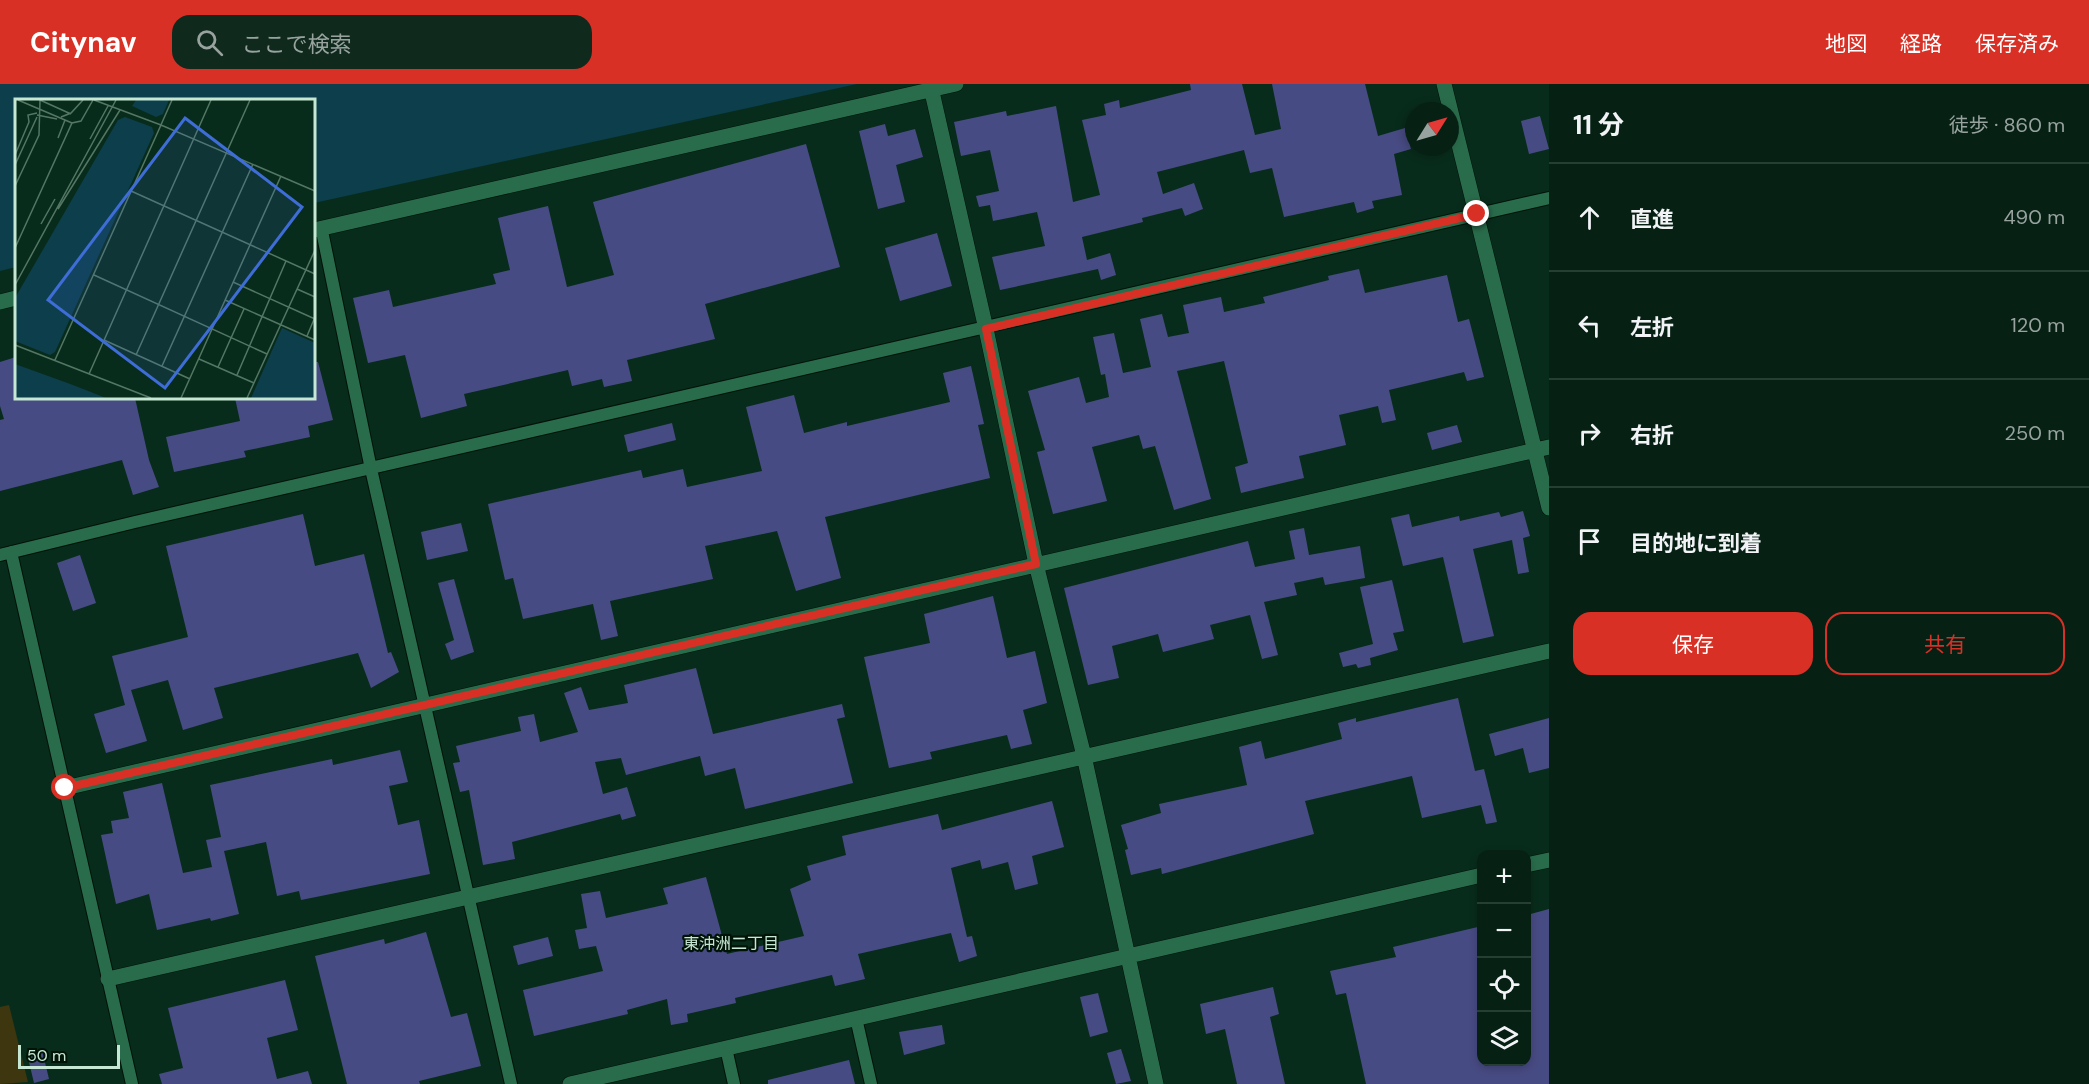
<!DOCTYPE html>
<html lang="ja">
<head>
<meta charset="utf-8">
<style>
  body { margin:0; font-family:"DM Sans","Noto Sans JP",sans-serif; background:#0f291d; color:#f1f3f6 }
  .controls { position:absolute; right:18px; bottom:18px; display:grid; overflow:hidden; border-radius:12px; box-shadow:0 3px 9px #0003 }
  .controls button { width:54px; height:54px; display:grid; place-items:center; padding:0; border:0; border-bottom:2px solid #273e34; background:#062114; color:#f1f3f6; font:30px sans-serif }
  .compass { position:absolute; left:1405px; top:18px; width:54px; height:54px; border-radius:50%; background:#062114; box-shadow:0 3px 9px #0003; rotate:53deg }
  .scale { position:absolute; left:18px; bottom:15px; width:102px; box-sizing:border-box; padding-left:6px; border:3px solid #c6e7d3; border-top:0; font-size:16px; line-height:21px; white-space:nowrap; color:#c6e7d3; -webkit-text-stroke:4px #001307; paint-order:stroke }
  .stop { position:absolute; width:18px; height:18px; margin:-14px; border:4px solid #d93025; border-radius:50%; background:#fff }
  .stop.end { background:#d93025; border-color:#fff; box-shadow:0 2px 6px #0008 }
  .list { margin:0; padding:0; list-style:none }
  h2 { display:flex; justify-content:space-between; align-items:center; height:78px; margin:0; padding:0 24px; font-size:26px }
  h2 small { font-size:20px; font-weight:400; color:#98a3a0 }
  .list li { display:grid; grid-template-columns:39px 1fr auto; gap:18px; align-items:center; box-sizing:border-box; height:108px; padding:0 24px; border-top:2px solid #273e34 }
  .list b { display:block; font-size:22px; white-space:nowrap }
  .list em { font-size:20px; font-style:normal; color:#98a3a0 }
  .actions { display:flex; gap:12px; padding:18px 24px }
  .actions a { flex:1; padding:14px 0; border:2px solid #d93025; border-radius:18px; text-align:center; font-size:21px; color:#d93025 }
  .actions .main { background:#d93025; color:#fff }
  .icon { flex:none; width:33px; height:33px; fill:none; stroke:currentColor; stroke-width:2; stroke-linecap:round; stroke-linejoin:round }
  .map { position:relative; flex:none; width:1549px; height:1000px; overflow:hidden }
  header { display:flex; align-items:center; gap:36px; box-sizing:border-box; height:84px; padding:0 30px; background:#d93025; color:#fff }
  header strong { font-size:28px }
  nav { display:flex; gap:33px; margin-inline-start:auto; font-size:21px }
  .search { width:420px; height:54px; background:#0f291d; display:flex; align-items:center; gap:15px; box-sizing:border-box; padding:0 21px; border-radius:18px; color:#98a3a0; font-size:22px }
  main { display:flex }
  aside { flex:1; background:#062114 }
  .map>svg:first-child { display:block }
  .green { fill:#3d360e }
  .water { fill:#0c3e4b }
  .building { fill:#474b83 }
  .lines { fill:none; stroke-linecap:round; stroke-linejoin:round }
  .minor-casing { stroke:#011208; stroke-width:14 }
  .tertiary-casing { stroke:#011208; stroke-width:16 }
  .minor { stroke:#296c4b; stroke-width:12 }
  .tertiary { stroke:#296c4b; stroke-width:15 }
  .route { stroke:#d93025; stroke-width:8 }
  .labels { text-anchor:middle; dominant-baseline:central; stroke-width:4.5; stroke-linejoin:round; paint-order:stroke }
  .neighbourhood-label { font-size:16px; fill:#c6e7d3; stroke:#001307 }
  .inset-road { fill:none; stroke:#547765; stroke-width:1.5 }
  .view { fill:#3f6dd7; fill-opacity:0.15; stroke:#3f6dd7; stroke-width:3 }
  .inset-edge { fill:none; stroke:#c6e7d3; stroke-width:3 }
</style>
</head>
<body>
<header>
<strong>Citynav</strong>
<div class="search"><svg class="icon" aria-label="search" viewBox="0 0 24 24"><circle cx="10" cy="10" r="6"/><path d="M15 15l6 6"/></svg>ここで検索</div>
<nav><a>地図</a><a>経路</a><a>保存済み</a></nav>
</header>
<main>
<div class="map">
<svg width="1549" height="1000" viewBox="0 0 1549 1000">
  <rect width="100%" height="100%" fill="#082c1b"/>
  <!-- green -->
  <path class="green" d="M9 921 28 998 0 1000V923Z"/>
  <!-- water -->
  <path class="water" d="M0 0H857L314 119V16H16V183L0 187Z"/>
  <!-- building -->
  <path class="building" d="M1190 0H1242L1255 51 1281 45 1272 0H1365L1378 52 1405 44 1411 65 1394 70 1402 111 1372 117 1374 124 1357 129 1354 118 1284 133 1272 84 1250 89 1244 66 1157 88 1163 110 1194 99 1203 125 1185 132 1182 124 1142 134 1143 138 1082 153 1087 176 1110 169 1116 191 1101 196 1098 185 1000 206 992 173 1045 162 1037 128 993 137 990 121 979 123 976 112 999 107 990 66 961 72 954 38 1006 27 1007 32 1056 22 1073 118 1100 111 1082 36 1106 31 1104 20 1119 16 1120 24 1191 6Z
    M1540 32 1549 65 1529 70 1521 37Z
    M885 40 888 52 915 45 923 73 896 81 905 118 878 125 859 47Z
    M806 60 840 183 705 220 715 255 627 276 632 297 604 303 602 295 572 302 568 286 464 310 467 322 421 334 405 271 368 279 353 214 389 206 393 223 496 200 493 190 510 186 498 134 548 122 567 203 614 191 593 118Z
    M937 149 952 202 900 217 885 164Z
    M1359 185 1365 209 1447 191 1458 238 1469 235 1484 293 1467 297 1464 288 1389 306 1396 336 1382 339 1378 322 1339 331 1346 361 1299 372 1304 394 1241 409 1235 383 1248 379 1224 277 1177 287 1211 415 1174 426 1155 362 1143 365 1139 351 1092 363 1107 417 1053 430 1037 368 1045 366 1028 307 1079 293 1086 319 1109 313 1105 290 1101 291 1093 253 1114 249 1123 289 1151 283 1140 235 1162 230 1168 253 1189 249 1183 221 1221 213 1224 228 1265 219 1263 213 1329 196 1328 192Z
    M16 273V314H135L149 376 159 403 133 411 122 376 0 407V336L4 335 0 322V278Z
    M314 278H318L333 336 308 342 310 353 244 367 246 373 174 388 166 353 240 337 235 314H314Z
    M971 282 984 340 978 341 990 394 825 433 841 494 796 507 777 447 705 462 713 495 610 517 618 552 601 556 593 520 523 535 513 494 505 496 488 420 641 386 643 394 683 385 687 403 762 387 746 323 794 311 804 349 847 338V342L950 318 943 289Z
    M672 339 676 356 628 368 624 351Z
    M1457 341 1462 358 1432 366 1427 349Z
    M1523 427 1530 452 1523 454 1529 488 1518 490 1512 456 1473 465 1494 552 1463 559 1443 473 1403 482 1391 434 1409 430 1412 443 1459 432 1460 437 1499 428 1501 433Z
    M303 430 315 482 364 470 388 569 391 568 399 588 371 604 358 569 214 604 223 634 183 646 168 596 131 606 147 657 106 669 94 630 125 621 112 572 188 553 166 462Z
    M461 439 468 467 427 476 421 448Z
    M1304 444 1309 471 1360 462 1365 494 1325 501 1323 493 1294 499 1297 511 1264 518 1278 571 1262 575 1250 531 1210 541 1214 555 1163 568 1158 550 1112 562 1119 594 1088 601 1064 504 1248 457 1255 483 1295 475 1289 447Z
    M80 471 96 519 73 527 57 479Z
    M454 495 474 568 451 576 445 560 454 556 438 499Z
    M1392 496 1404 547 1393 549 1398 566 1370 574 1371 581 1358 584 1356 580 1343 583 1339 569 1373 560 1360 503Z
    M993 512 1007 574 1035 567 1047 619 1023 626 1032 660 1011 665 1007 651 930 668 932 675 889 684 864 573 930 559 924 530Z
    M696 584 713 650 842 620 845 633 837 635 853 699 745 725 735 684 705 692 700 672 626 691 621 674 595 678 603 710 627 703 636 732 622 736 620 730 512 758 515 775 483 781 469 706 460 708 453 679 460 678 456 662 521 647 518 633 534 630 540 658 578 648 564 609 581 603 589 626 628 619 624 601Z
    M1458 614 1475 687 1484 685 1497 738 1486 740 1481 721 1422 734 1412 692 1305 717 1314 750 1162 790 1161 784 1131 791 1125 766 1128 765 1121 741 1161 729 1159 720 1247 701 1239 663 1261 657 1265 675 1342 655 1338 639 1356 634V638Z
    M1549 634V684L1529 689 1523 664 1495 672 1489 650Z
    M400 666 408 698 389 702 398 741 419 736 430 790 301 816 299 807 277 812 266 758 224 767 239 830 211 837 210 834 157 846 149 810 116 820 101 751 113 749 111 737 129 734 123 708 162 699 183 789 212 783 206 756 221 753 210 701 332 675 333 681Z
    M1052 717 1064 763 1032 772 1038 800 1015 806 1008 778 982 785 980 776 951 784 967 853 972 852 977 872 959 878 951 849 858 870 865 895 835 902 832 891 735 914 736 919 687 930 688 938 671 941 667 915 627 926 628 930 534 952 523 906 603 887 596 862 579 865 575 846 587 844 581 810 600 807 606 834 668 820 663 804 706 793 727 870 804 852 790 805 811 796 807 782 846 771 842 752 938 730 942 746Z
    M1549 825V1000H1366L1346 909 1336 911 1330 887 1396 873 1393 863 1482 842V978H1527V831Z
    M426 848 451 933 467 929 481 982 419 997 420 1000H347L315 872 384 855 385 860Z
    M548 853 553 872 518 881 513 862Z
    M285 896 298 946 267 954 277 995 308 987 312 1000H162L159 990 183 984 168 924Z
    M1273 903 1279 930 1270 933 1285 1000H1237L1225 945 1206 950 1200 920Z
    M1098 909 1108 948 1090 953 1080 913Z
    M942 941 945 960 904 971 899 948Z
    M1121 965 1131 997 1116 1000 1107 969Z
    M42 966 49 995 34 999 27 970Z
    M849 976 855 1000H768V996Z"/>
  <g class="lines">
    <!-- minor casing -->
    <g class="minor-casing">
      <path id="minor" d="M322 147 371 385 511 1000
        M11 468 132 1000
        M0 471 135 438 1549 114
        M856 934 871 1000
        M726 964 734 1000"/>
    </g>
    <!-- tertiary casing -->
    <g class="tertiary-casing">
      <path id="tertiary" d="M1444 0 1549 424
        M932 8 986 245 1036 480 1084 672 1156 1000
        M314 146 956 0
        M0 218 16 214
        M65 704 1549 363
        M1526 781 1549 776
        M108 895 1549 567
        M570 1000 1482 791"/>
    </g>
    <!-- minor -->
    <use href="#minor" class="minor"/>
    <!-- tertiary -->
    <use href="#tertiary" class="tertiary"/>
  </g>
  <g class="lines">
    <!-- route -->
    <path class="route" d="M65 704 1036 480 986 245 1477 130"/>
  </g>
  <g class="labels">
    <!-- neighbourhood labels -->
    <g class="neighbourhood-label">
      <text x="731" y="859">東沖洲二丁目</text>
    </g>
  </g>
  <!-- overview -->
  <g transform="translate(15 15)">
    <rect width="300" height="300" fill="#082c1b"/>
    <path d="M121 1H154L148 15 141 18 117 7ZM110 18 137 28 139 34 40 253 35 256 0 242V199L103 21ZM267 229 300 244V299H236ZM0 265 58 286 91 299H0Z" fill="#0c3e4b"/>
    <path class="inset-road" d="M3 1 57 24M25 1 56 15M79 1 146 26M22 16 42 20M46 18 56 14 68 1M145 28 157 1M43 39 50 21M75 40 93 7M0 56 14 23 13 16 22 14M0 66 22 18M0 87 24 36 25 1M116 92 300 175M43 110 105 11M26 125 40 100M0 149 57 24 66 22 78 1M79 176 252 255M218 183 300 220M0 186 101 1M282 190 300 198M210 201 300 241M292 237 300 218M89 241 175 280M0 246 136 299M121 256 235 1M184 260 239 284M40 261 146 26 300 92M147 267 238 65M203 268 229 210M74 275 196 1M222 276 271 162M166 299 266 77M232 299 300 151"/>
    <path class="view" d="M170 19 287 108 150 289 33 201Z"/>
    <rect width="300" height="300" class="inset-edge"/>
  </g>
</svg>
<div class="controls">
<button>+</button>
<button>−</button>
<button><svg class="icon" aria-label="locate" viewBox="0 0 24 24"><circle cx="12" cy="12" r="6"/><path d="M12 2v4M12 18v4M2 12h4M18 12h4"/></svg></button>
<button><svg class="icon" aria-label="layers" viewBox="0 0 24 24"><path d="M12 4l9 5-9 5-9-5zM3 14l9 5 9-5"/></svg></button>
</div>
<svg class="compass" viewBox="-18 -18 36 36"><path d="M0-13l5 13h-10z" fill="#e53935"/><path d="M0 13l5-13h-10z" fill="#98a3a0"/></svg>
<div class="scale">50 m</div>
<div class="stop" style="left:65px;top:704px"></div>
<div class="stop end" style="left:1477px;top:130px"></div>
</div>
<aside>
<h2>11 分<small>徒歩 · 860 m</small></h2>
<ul class="list">
<li><svg class="icon" aria-label="ahead" viewBox="0 0 24 24"><path d="M12 20V5M6 11l6-6 6 6"/></svg><div><b>直進</b></div><em>490 m</em></li>
<li><svg class="icon" aria-label="left" viewBox="0 0 24 24"><path d="M17 20v-9H6M10 6l-5 5 5 5"/></svg><div><b>左折</b></div><em>120 m</em></li>
<li><svg class="icon" aria-label="right" viewBox="0 0 24 24"><path d="M7 20v-9h11M14 6l5 5-5 5"/></svg><div><b>右折</b></div><em>250 m</em></li>
<li><svg class="icon" aria-label="arrive" viewBox="0 0 24 24"><path d="M6 21V4h12l-3 4 3 4H6"/></svg><div><b>目的地に到着</b></div></li>
</ul>
<div class="actions"><a class="main">保存</a><a>共有</a></div>
</aside>
</main>
</body>
</html>
